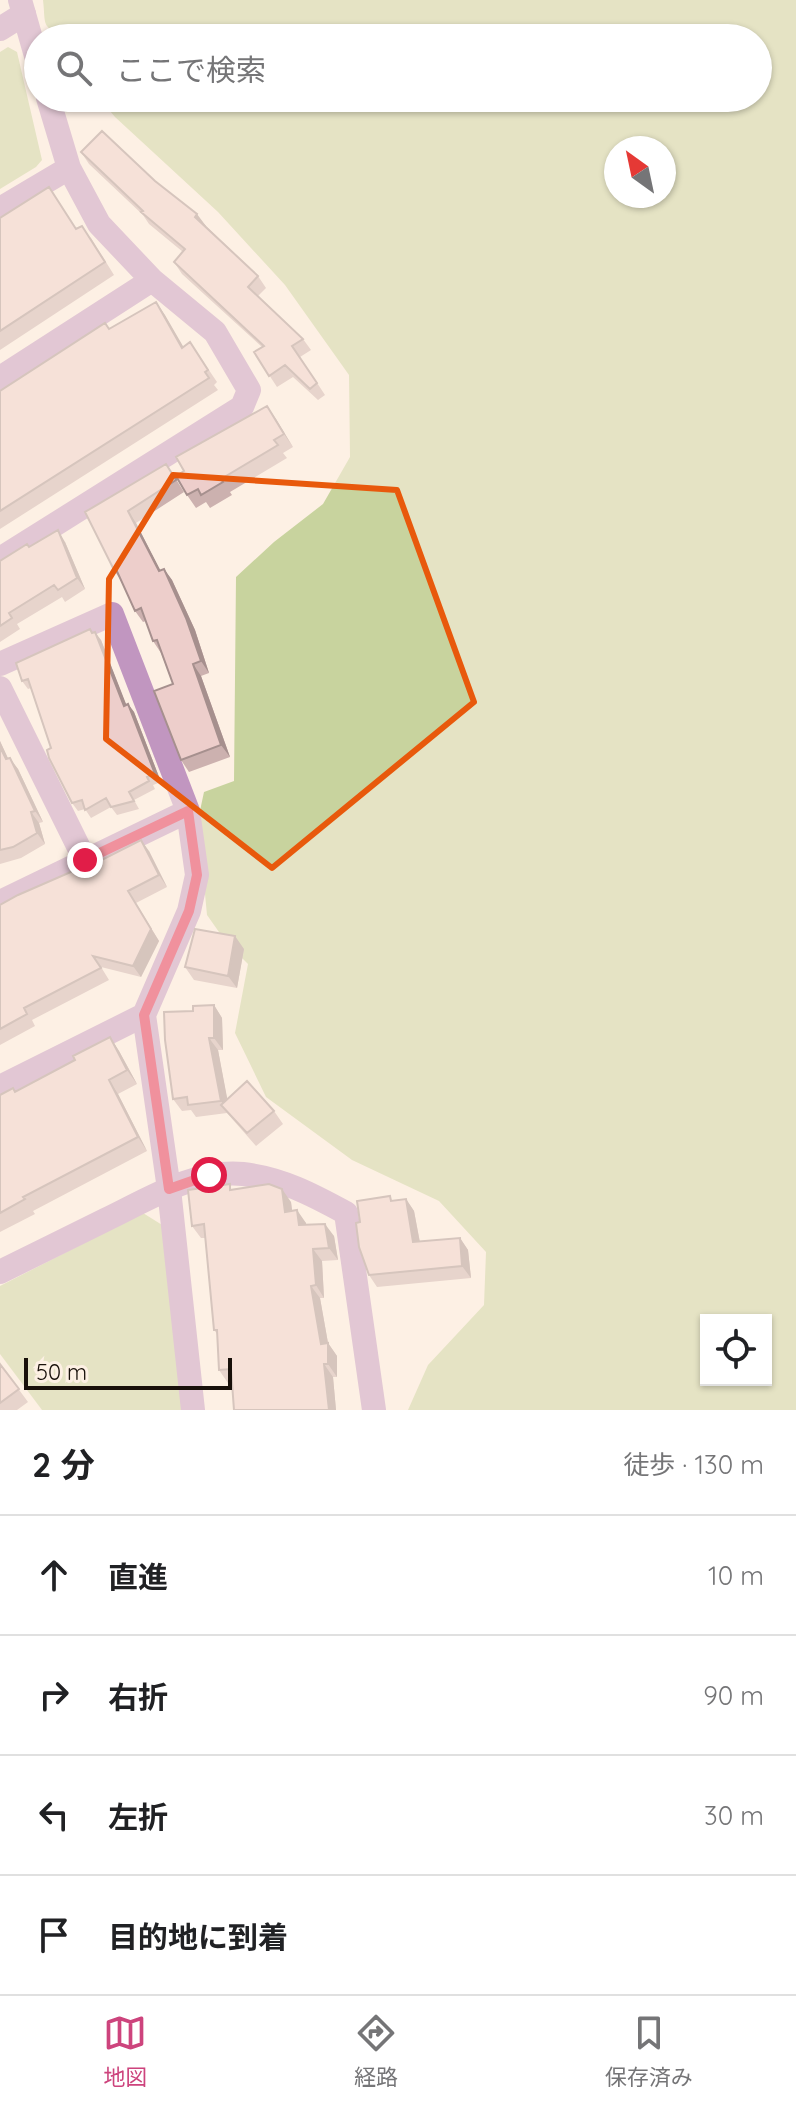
<!DOCTYPE html>
<html lang="ja">
<head>
<meta charset="utf-8">
<style>
  body { margin:0; font-family:Quicksand,"Noto Sans JP",sans-serif; background:#f2f2f2; color:#202124 }
  .controls { position:absolute; right:24px; bottom:24px; display:grid; overflow:hidden; border-radius:0px; box-shadow:0 2px 6px #0004 }
  .controls button { width:72px; height:72px; display:grid; place-items:center; padding:0; border:0; border-bottom:2px solid #e0e0e0; background:#fff; color:#202124; font:40px sans-serif }
  .compass { position:absolute; left:604px; top:136px; width:72px; height:72px; border-radius:50%; background:#fff; box-shadow:0 2px 6px #0004; rotate:327deg }
  .scale { position:absolute; left:24px; bottom:20px; width:208px; box-sizing:border-box; padding-left:8px; border:4px solid #18100a; border-top:0; font-size:22px; line-height:28px; white-space:nowrap; color:#18100a; -webkit-text-stroke:6px #fdf0e4; paint-order:stroke }
  .stop { position:absolute; width:24px; height:24px; margin:-18px; border:6px solid #e11d48; border-radius:50%; background:#fff }
  .stop.end { background:#e11d48; border-color:#fff; box-shadow:0 2px 8px #0008 }
  .list { margin:0; padding:0; list-style:none }
  h2 { display:flex; justify-content:space-between; align-items:center; height:104px; margin:0; padding:0 32px; font-size:34px }
  h2 small { font-size:26px; font-weight:400; color:#757577 }
  .list li { display:grid; grid-template-columns:52px 1fr auto; gap:24px; align-items:center; box-sizing:border-box; height:120px; padding:0 32px; border-top:2px solid #e0e0e0 }
  .list b { display:block; font-size:30px; white-space:nowrap }
  .list em { font-size:26px; font-style:normal; color:#757577 }
  .icon { flex:none; width:44px; height:44px; fill:none; stroke:currentColor; stroke-width:2; stroke-linecap:round; stroke-linejoin:round }
  .map { position:relative; flex:none; width:796px; height:1410px; overflow:hidden }
  .search { position:absolute; background:#fff; box-shadow:0 2px 6px #0004; left:24px; right:24px; top:24px; height:88px; display:flex; align-items:center; gap:20px; box-sizing:border-box; padding:0 28px; border-radius:44px; color:#757577; font-size:30px }
  .sheet { height:584px; background:#fff }
  nav { display:flex; justify-content:space-around; align-items:center; box-sizing:border-box; height:112px; border-top:2px solid #e0e0e0; background:#fff; font-size:22px; color:#757577 }
  nav a { display:grid; justify-items:center; gap:4px }
  nav .on { color:#cd447d }
  .map>svg:first-child { display:block }
  .green { fill:#c8d39e; fill-rule:evenodd }
  .lines { fill:none; stroke-linecap:round; stroke-linejoin:round }
  .minor { stroke:#c196c0; stroke-width:24 }
  .tertiary { stroke:#c196c0; stroke-width:24 }
  .wall { fill:#ccb1af }
  .shaded-wall { fill:#a6908e }
  .building { fill:#edcecb; stroke:#a6908e; stroke-width:2 }
  .route { stroke:#e11d48; stroke-width:10 }
  .marked { fill:none; stroke:#e8590c; stroke-width:6; stroke-linejoin:round }
</style>
</head>
<body>
<div class="map">
<svg width="796" height="1410" viewBox="0 0 796 1410">
  <rect width="100%" height="100%" fill="#fdf0e4"/>
  <!-- green -->
  <path class="green" d="M43 0H796V1410H408L428 1365 484 1305 486 1252 439 1201 352 1160 266 1097 235 1033 248 964 226 942 207 915 198 820 204 792 234 781 236 577 274 542 323 504 350 457 349 375 285 285 218 212 115 117 99 98H758V38H66C40 26 46 25 43 0ZM616 148H664V196H616ZM706 1320H766V1380H706Z
    M8 47 17 52 42 160 36 167 0 189V52Z
    M143 1213 167 1228 186 1410H42L0 1354V1286Z"/>
  <g class="lines">
    <!-- minor -->
    <path class="minor" d="M20 0 38 63
      M0 209 69 168
      M0 378 152 280
      M0 559 242 407 249 390 215 332 152 280 99 224 69 168 48 98
      M0 664 112 614 188 811 197 875 189 911 144 1015 169 1189 193 1410
      M0 688 85 860
      M0 902 188 811
      M0 1087 144 1015
      M0 1272C35 1255 70 1237 105 1220 147 1200 195 1169 243 1174 281 1178 313 1195 346 1213L374 1410"/>
    <!-- tertiary -->
    <path class="tertiary" d="M0 29 24 14"/>
  </g>
  <!-- wall -->
  <path class="wall" d="M81 152 155 181 206 226 258 276 266 288 258 296 303 339 311 350 300 357 325 395 318 400 293 377 277 387 254 352 262 347 182 274 174 262 183 252 149 224 143 215 89 164Z
    M0 218 76 229 91 238 114 275 0 350Z
    M156 302 183 347 190 342 217 382 214 385 218 390 0 529V391Z
    M267 406 293 447 283 453 287 458 230 492 232 495 210 508 206 502 196 508 187 495 184 471Z
    M174 476 184 492 136 523 160 571 164 569 172 580 195 630 209 673 201 676 230 757 189 772 181 760 173 684 161 653 153 641 146 621 143 622 135 611 120 579 114 570 85 512Z
    M65 542 85 589 65 602 62 597 17 624 20 629 0 642V561L29 547Z
    M93 633 101 640 126 705 128 704 134 712 161 782 153 785 155 789 134 800 139 809 117 815 111 807 91 818 85 809 78 811 72 803 31 688 28 689 22 681Z
    M0 741 8 759 18 769 43 822 39 823 45 844 21 858 0 864Z
    M149 851 167 887 136 903 159 941 141 977 101 967 109 980 32 1020 35 1026 0 1045V905L90 866Z
    M244 949 237 988 194 980 185 967Z
    M214 1005 222 1018 223 1050H218L227 1099 274 1111 283 1124 256 1146 227 1113 196 1117 191 1110 182 1111 173 1099 193 1011Z
    M110 1037 119 1051 137 1084 118 1094 147 1151 33 1211 35 1214 0 1232V1095L15 1091 75 1060Z
    M233 1189 291 1202 292 1211 306 1223V1225L334 1236 338 1260 322 1261 324 1298H320L328 1343 337 1356V1377H333L336 1410H234L232 1383H228L219 1370 218 1335 214 1330 205 1238H201L192 1226Z
    M406 1199 414 1211 420 1242 460 1238 468 1250 471 1278 377 1287 369 1275 360 1222 394 1201Z
    M0 1364 28 1402 17 1410H0Z"/>
  <!-- shaded-wall -->
  <path class="shaded-wall" d="M197 214 206 226 203 229 195 217Z
    M156 302 165 315 191 360 182 348Z
    M267 406 276 419 293 447 284 434Z
    M128 511 136 523 167 583 159 571Z
    M58 530 65 542 85 589 77 578Z
    M164 569 172 580 195 630 209 673 201 661Z
    M95 632 101 640 130 714 124 706Z
    M193 664 201 676 230 757 221 745Z
    M128 704 134 712 161 782 155 774Z
    M0 741 14 771 6 759 0 747Z
    M10 758 18 769 43 822 35 811Z
    M31 812 39 823 45 844 37 833Z
    M141 840 149 851 167 887 159 875Z
    M128 891 159 941 141 977 133 966Z
    M235 936 244 949 237 988 228 976Z
    M214 1005 222 1018 223 1050 214 1038Z
    M110 1037 119 1051 137 1084 127 1070Z
    M209 1038 218 1050 230 1113 221 1101Z
    M109 1080 118 1094 147 1151 138 1137Z
    M282 1189 291 1202 294 1225 285 1212Z
    M406 1199 414 1211 422 1254 413 1242Z
    M297 1210 306 1223 308 1238 299 1225Z
    M325 1224 334 1236 338 1260 329 1248Z
    M460 1238 468 1250 471 1278 462 1266Z
    M313 1249 322 1261 324 1298 316 1285Z
    M311 1286 320 1298 328 1343 337 1356V1377L328 1364 321 1344Z
    M324 1364 333 1377 336 1410H329Z"/>
  <!-- building -->
  <path class="building" d="M102 131 155 181 197 214 195 217 258 276 248 287 303 339 292 346 317 383 310 389 285 365 269 376 254 352 264 346 174 262 185 249 141 212 143 211 81 152Z
    M49 187 76 229 82 226 105 262 0 331V218Z
    M156 302 182 348 190 342 208 370 205 372 209 378 0 511V391L105 323 109 329Z
    M267 406 284 434 274 440 278 445 221 479 223 482 201 495 198 489 187 495 176 476 184 471 176 457Z
    M166 464 176 480 128 511 159 571 164 569 186 618 201 661 193 664 221 745 181 760 154 691 173 684 157 640 153 641 141 608 135 611 116 569 114 570 85 512Z
    M58 530 77 578 58 590 54 585 9 613 12 618 0 626V561L27 544 29 547Z
    M90 629 92 633 95 632 124 706 128 704 155 774 147 777 149 781 129 792 134 801 111 807 106 798 85 810 82 800 72 803 49 758 47 750 51 748 28 679 22 681 16 663Z
    M0 747 6 759 10 758 35 811 31 812 37 833 13 847 0 850Z
    M141 840 159 875 128 891 151 929 133 966 93 956 101 968 24 1008 27 1014 0 1029V905L18 895 89 864 90 866Z
    M195 929 235 936 228 976 185 967Z
    M214 1005V1038H209L221 1101 188 1105 187 1097 173 1099 165 1040 164 1012 193 1011V1006Z
    M110 1037 127 1070 109 1080 138 1137 23 1197 25 1199 0 1213V1095L13 1088 15 1092 75 1060 73 1056Z
    M247 1081 274 1111 247 1133 221 1105Z
    M230 1184V1190L269 1184 282 1189 285 1212 297 1210 299 1225 325 1224 329 1248 313 1249 316 1285 311 1286 321 1344 328 1343V1364H324L329 1410H234L231 1369 219 1370 217 1330H214L204 1224 192 1226 188 1190Z
    M390 1196 391 1201 406 1199 413 1242 460 1238 462 1266 369 1275 359 1247 356 1223 360 1222 357 1201Z
    M0 1364 19 1389 0 1403Z"/>
  <g class="lines">
    <!-- route -->
    <path class="route" d="M85 860 188 811 197 875 189 911 144 1015 169 1189 209 1175"/>
  </g>
  <!-- marked area -->
  <path d="M0 0H796V1410H0ZM173 475 397 490 474 702 272 868 106 739 109 579Z" fill="#fdf0e4" fill-opacity=".55" fill-rule="evenodd"/>
  <path class="marked" d="M173 475 397 490 474 702 272 868 106 739 109 579Z"/>
</svg>
<div class="controls">
<button><svg class="icon" aria-label="locate" viewBox="0 0 24 24"><circle cx="12" cy="12" r="6"/><path d="M12 2v4M12 18v4M2 12h4M18 12h4"/></svg></button>
</div>
<svg class="compass" viewBox="-18 -18 36 36"><path d="M0-13l5 13h-10z" fill="#e53935"/><path d="M0 13l5-13h-10z" fill="#757577"/></svg>
<div class="scale">50 m</div>
<div class="stop" style="left:209px;top:1175px"></div>
<div class="stop end" style="left:85px;top:860px"></div>
<div class="search"><svg class="icon" aria-label="search" viewBox="0 0 24 24"><circle cx="10" cy="10" r="6"/><path d="M15 15l6 6"/></svg>ここで検索</div>
</div>
<section class="sheet">
<h2>2 分<small>徒歩 · 130 m</small></h2>
<ul class="list">
<li><svg class="icon" aria-label="ahead" viewBox="0 0 24 24"><path d="M12 20V5M6 11l6-6 6 6"/></svg><div><b>直進</b></div><em>10 m</em></li>
<li><svg class="icon" aria-label="right" viewBox="0 0 24 24"><path d="M7 20v-9h11M14 6l5 5-5 5"/></svg><div><b>右折</b></div><em>90 m</em></li>
<li><svg class="icon" aria-label="left" viewBox="0 0 24 24"><path d="M17 20v-9H6M10 6l-5 5 5 5"/></svg><div><b>左折</b></div><em>30 m</em></li>
<li><svg class="icon" aria-label="arrive" viewBox="0 0 24 24"><path d="M6 21V4h12l-3 4 3 4H6"/></svg><div><b>目的地に到着</b></div></li>
</ul>
</section>
<nav>
<a class="on"><svg class="icon" aria-label="map" viewBox="0 0 24 24"><path d="M3 6l6-2 6 2 6-2v14l-6 2-6-2-6 2zM9 4v14M15 6v14"/></svg>地図</a>
<a><svg class="icon" aria-label="directions" viewBox="0 0 24 24"><path d="M12 3l9 9-9 9-9-9zM9 14v-3h6M13 9l2 2-2 2"/></svg>経路</a>
<a><svg class="icon" aria-label="saved" viewBox="0 0 24 24"><path d="M7 4h10v16l-5-4-5 4z"/></svg>保存済み</a>
</nav>
</body>
</html>
